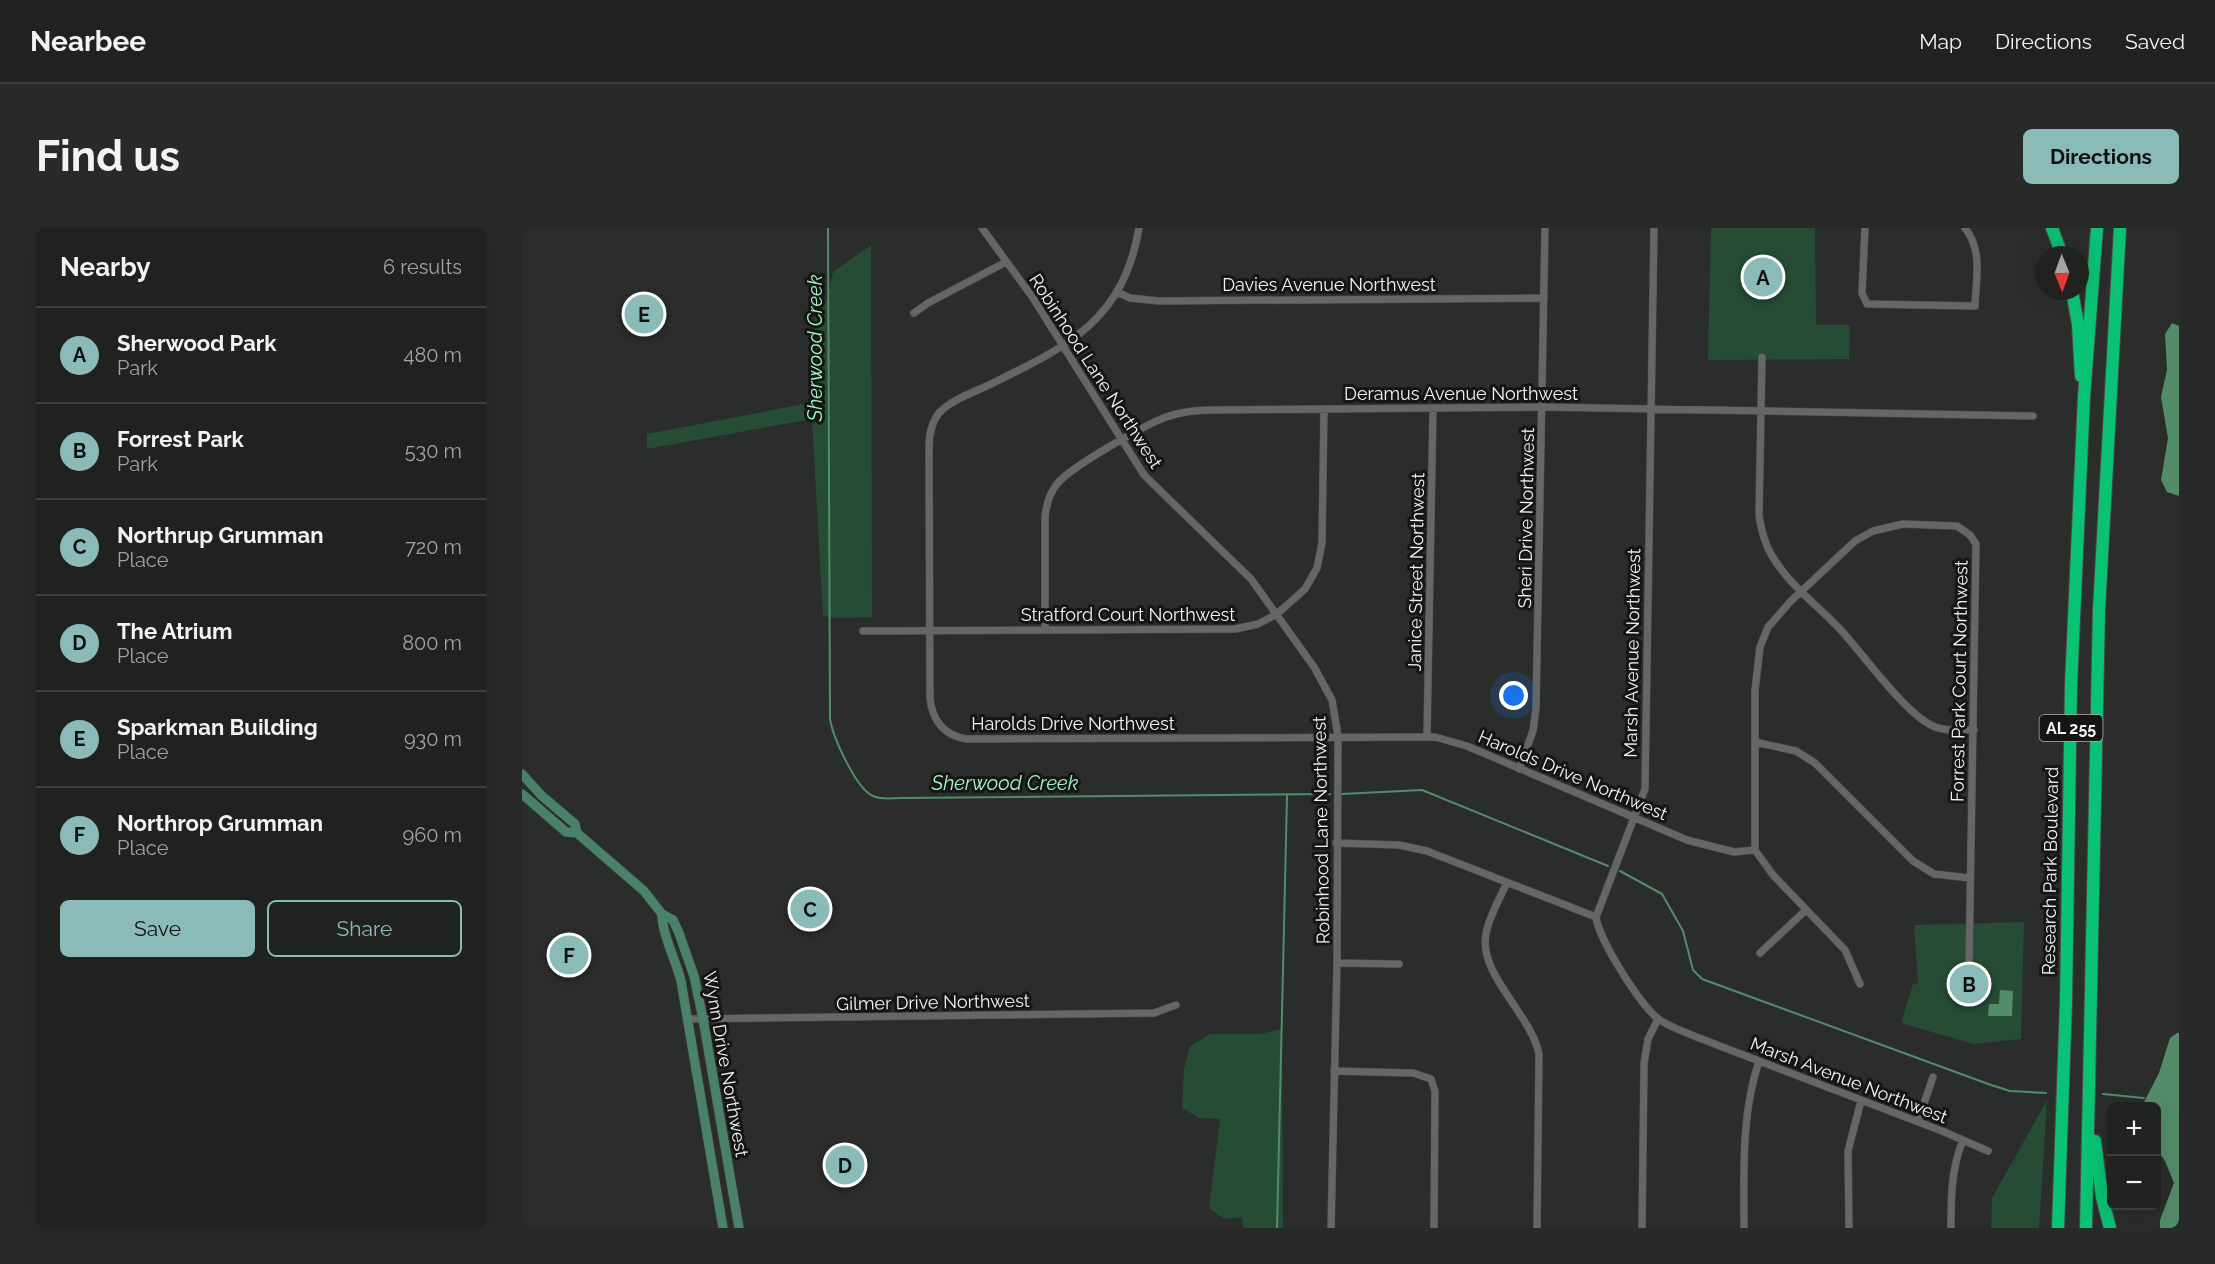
<!DOCTYPE html>
<html lang="en">
<head>
<meta charset="utf-8">
<style>
  body { margin:0; font-family:Raleway,sans-serif; background:#282a29; color:#f1f3f6 }
  .controls { position:absolute; right:18px; bottom:18px; display:grid; overflow:hidden; border-radius:9px; box-shadow:0 6px 24px #0002 }
  .controls button { width:54px; height:54px; display:grid; place-items:center; padding:0; border:0; border-bottom:2px solid #3d3f3e; background:#202220; color:#f1f3f6; font:30px sans-serif }
  .compass { position:absolute; left:1513px; top:18px; width:54px; height:54px; border-radius:50%; background:#202220; box-shadow:0 6px 24px #0002; rotate:179deg }
  .you { position:absolute; left:992px; top:468px; width:21px; height:21px; margin:-15px; border:4px solid #fff; border-radius:50%; background:#1a73e8; box-shadow:0 0 0 9px #1a73e833 }
  .badge { display:grid; place-items:center; width:39px; height:39px; border-radius:50%; background:#8bbbb9; color:#111; font-size:20px; font-weight:700 }
  .pin { position:absolute; translate:-50% -50%; border:3px solid #fff; box-shadow:0 2px 6px #0006 }
  .list { margin:0; padding:0; list-style:none }
  h2 { display:flex; justify-content:space-between; align-items:center; height:78px; margin:0; padding:0 24px; font-size:26px }
  h2 small { font-size:20px; font-weight:400; color:#a2a4a5 }
  .list li { display:grid; grid-template-columns:39px 1fr auto; gap:18px; align-items:center; box-sizing:border-box; height:96px; padding:0 24px; border-top:2px solid #3d3f3e }
  .list b { display:block; font-size:22px; white-space:nowrap }
  .list p { margin:0; font-size:20px; white-space:nowrap; color:#a2a4a5 }
  .list em { font-size:20px; font-style:normal; color:#a2a4a5 }
  .actions { display:flex; gap:12px; padding:18px 24px }
  .actions a { flex:1; padding:14px 0; border:2px solid #8bbbb9; border-radius:9px; text-align:center; font-size:21px; color:#8bbbb9 }
  .actions .main { background:#8bbbb9; color:#111 }
  .map { position:relative; flex:none; width:1657px; height:1000px; overflow:hidden; border-radius:9px }
  header { display:flex; align-items:center; gap:36px; box-sizing:border-box; height:84px; padding:0 30px; background:#202220; border-bottom:2px solid #3d3f3e }
  header strong { font-size:28px }
  nav { display:flex; gap:33px; margin-inline-start:auto; font-size:21px }
  .intro { display:flex; align-items:center; justify-content:space-between; box-sizing:border-box; height:144px; padding:0 36px }
  h1 { margin:0; font-size:42px }
  .button { padding:15px 27px; border-radius:9px; background:#8bbbb9; color:#111; font-size:21px; font-weight:700 }
  main { display:flex; gap:36px; padding:0 36px }
  aside { flex:1; background:#202220; border-radius:9px; box-shadow:0 6px 24px #0002 }
  .map>svg:first-child { display:block }
  .green { fill:#264c35 }
  .water { fill:#538c69 }
  .lines { fill:none; stroke-linecap:round; stroke-linejoin:round }
  .stream { stroke:#538c69; stroke-width:2 }
  .street-casing { stroke:#494b4a; stroke-width:8 }
  .secondary-casing { stroke:#494b4a; stroke-width:10 }
  .highway-casing { stroke:#494b4a; stroke-width:14 }
  .street { stroke:#646765; stroke-width:7 }
  .secondary { stroke:#498269; stroke-width:9 }
  .highway { stroke:#0ac273; stroke-width:12 }
  .labels { text-anchor:middle; dominant-baseline:central; stroke-width:6; stroke-linejoin:round; paint-order:stroke }
  .shield { fill:#141514; stroke:#afb1b0; stroke-width:1.5 }
  .shield-label { font-size:16px; font-weight:bold; fill:#f2f4f3 }
  .street-label { font-size:18px; fill:#f2f4f3; stroke:#141514 }
  .water-label { font-size:20px; font-style:italic; fill:#a1f7c1; stroke:#141514 }
</style>
</head>
<body>
<header>
<strong>Nearbee</strong>
<nav><a>Map</a><a>Directions</a><a>Saved</a></nav>
</header>
<div class="intro"><h1>Find us</h1><a class="button">Directions</a></div>
<main>
<aside>
<h2>Nearby<small>6 results</small></h2>
<ul class="list">
<li><span class="badge">A</span><div><b>Sherwood Park</b><p>Park</p></div><em>480 m</em></li>
<li><span class="badge">B</span><div><b>Forrest Park</b><p>Park</p></div><em>530 m</em></li>
<li><span class="badge">C</span><div><b>Northrup Grumman</b><p>Place</p></div><em>720 m</em></li>
<li><span class="badge">D</span><div><b>The Atrium</b><p>Place</p></div><em>800 m</em></li>
<li><span class="badge">E</span><div><b>Sparkman Building</b><p>Place</p></div><em>930 m</em></li>
<li><span class="badge">F</span><div><b>Northrop Grumman</b><p>Place</p></div><em>960 m</em></li>
</ul>
<div class="actions"><a class="main">Save</a><a>Share</a></div>
</aside>
<div class="map">
<svg width="1657" height="1000" viewBox="0 0 1657 1000">
  <rect width="100%" height="100%" fill="#2a2d2b"/>
  <!-- green -->
  <path class="green" d="M1189 0H1293L1294 97H1328L1327 131 1186 132Z
    M349 17 350 389 310 390 301 387 290 191 125 221V206L293 174V82L305 71 311 44Z
    M1502 694 1499 811 1451 816 1379 795 1391 756 1396 755 1392 697Z
    M760 801 761 1000H721L720 989 702 991 687 980 698 891 677 890 660 880 662 841 668 818 688 806H738Z
    M1525 872 1517 1000H1469L1470 970Z"/>
  <!-- water -->
  <path class="water" d="M1650 95 1657 98V268L1645 264 1639 252 1646 210 1639 169 1645 142 1643 106Z
    M1478 762 1491 763 1490 788H1466L1467 776H1477Z
    M1655 805H1657V1000H1638V992L1652 955 1643 933 1635 921 1634 878H1620L1637 845 1648 810Z"/>
  <g class="lines">
    <!-- stream -->
    <path class="stream" d="M306 0 308 491C311 509 334 561 351 568 359 572 370 570 379 570L808 566
      M820 566 900 562 1086 638
      M1098 643 1140 666 1161 703 1171 742 1180 751 1469 857 1488 863 1524 865
      M1581 866 1622 870
      M755 1000 765 568"/>
    <!-- street casing -->
    <g class="street-casing">
      <path id="street" d="M460 0 511 70 622 247 729 351 792 439 810 472 816 508 815 735 809 1000
        M617 0C601 93 546 118 469 156 453 164 430 171 417 185 409 195 407 208 407 220L408 470C410 492 422 508 445 511L913 509 945 518 1165 612 1212 624 1233 622
        M1132 0 1123 561 1074 689C1076 710 1120 781 1138 792 1148 799 1161 803 1172 808L1420 903 1466 923
        M1343 0 1340 65 1345 76 1453 78C1454 50 1461 23 1443 0
        M595 64 608 70 637 73 1022 70
        M392 85 406 75 484 34
        M1240 129 1237 287C1239 301 1242 314 1249 326 1265 355 1294 376 1317 400 1341 426 1379 480 1407 496 1420 504 1438 502 1452 502
        M523 402V290C524 278 527 266 535 256 548 239 623 197 644 189 659 184 674 182 689 182L1020 179 1511 188
        M341 403 713 401 736 396 755 386 783 361 795 340 800 315 802 181
        M905 508 911 180
        M1233 514 1274 523 1293 535 1391 633 1412 646 1448 650
        M997 541 1011 503 1014 480 1023 0
        M814 615 877 617 905 623 1074 689
        M985 654C978 671 967 688 964 706 956 746 1009 786 1017 826L1015 1000
        M1238 725 1284 682
        M815 735 877 736
        M1338 756 1323 722 1251 647 1233 622V462L1238 419 1246 399 1269 373 1333 313 1351 303 1381 296 1435 298 1448 307 1454 316 1447 738
        M166 791 632 785 654 777
        M812 843 891 845 909 851 913 863 912 1000
        M1396 893 1411 849
        M1120 1000 1122 836 1126 811 1136 791
        M1222 1000C1222 944 1219 887 1237 833
        M1327 1000 1326 923 1339 873
        M1429 1000C1429 969 1429 941 1441 912"/>
    </g>
    <!-- secondary casing -->
    <g class="secondary-casing">
      <path id="secondary" d="M0 546 20 568 53 596 55 605
        M0 566 44 604 55 605 122 663 140 686 151 692 157 705 172 748 181 791 217 1000
        M140 686C140 706 154 733 159 753L201 1000"/>
    </g>
    <!-- highway casing -->
    <g class="highway-casing">
      <path id="highway" d="M1530 0 1540 27
        M1550 63 1556 96 1559 148
        M1573 913 1580 969 1588 1000
        M1536 1000 1544 773 1549 457 1562 169 1575 0
        M1564 1000 1577 382 1598 0"/>
    </g>
    <!-- street -->
    <use href="#street" class="street"/>
    <!-- secondary -->
    <use href="#secondary" class="secondary"/>
    <!-- highway -->
    <use href="#highway" class="highway"/>
  </g>
  <g class="labels">
    <!-- shield labels -->
    <rect class="shield" x="1517.5" y="487" width="63" height="26" rx="4.5"/>
    <g class="shield-label">
      <text x="1549" y="500">AL 255</text>
    </g>
    <!-- street labels -->
    <g class="street-label">
      <text x="807" y="56">Davies Avenue Northwest</text>
      <text transform="translate(574 143) rotate(57)">Robinhood Lane Northwest</text>
      <text x="939" y="165">Deramus Avenue Northwest</text>
      <text transform="translate(1004 290) rotate(-89)">Sheri Drive Northwest</text>
      <text transform="translate(894 344) rotate(-89)">Janice Street Northwest</text>
      <text x="606" y="386">Stratford Court Northwest</text>
      <text transform="translate(1110 425) rotate(-89)">Marsh Avenue Northwest</text>
      <text transform="translate(1437 453) rotate(-89)">Forrest Park Court Northwest</text>
      <text x="551" y="495">Harolds Drive Northwest</text>
      <text transform="translate(1051 547) rotate(23)">Harolds Drive Northwest</text>
      <text transform="translate(799 602) rotate(-91)">Robinhood Lane Northwest</text>
      <text transform="translate(1528 643) rotate(-89)">Research Park Boulevard</text>
      <text transform="translate(411 774) rotate(-1)">Gilmer Drive Northwest</text>
      <text transform="translate(204 836) rotate(80)">Wynn Drive Northwest</text>
      <text transform="translate(1327 852) rotate(21)">Marsh Avenue Northwest</text>
    </g>
    <!-- water labels -->
    <g class="water-label">
      <text transform="translate(293 120) rotate(-90)">Sherwood Creek</text>
      <text x="483" y="555">Sherwood Creek</text>
    </g>
  </g>
</svg>
<div class="controls">
<button>+</button>
<button>−</button>
</div>
<svg class="compass" viewBox="-18 -18 36 36"><path d="M0-13l5 13h-10z" fill="#e53935"/><path d="M0 13l5-13h-10z" fill="#a2a4a5"/></svg>
<div class="you"></div>
<div class="pin badge" style="left:1241px;top:49px">A</div>
<div class="pin badge" style="left:1447px;top:756px">B</div>
<div class="pin badge" style="left:288px;top:681px">C</div>
<div class="pin badge" style="left:323px;top:937px">D</div>
<div class="pin badge" style="left:122px;top:86px">E</div>
<div class="pin badge" style="left:47px;top:727px">F</div>
</div>
</main>
</body>
</html>
